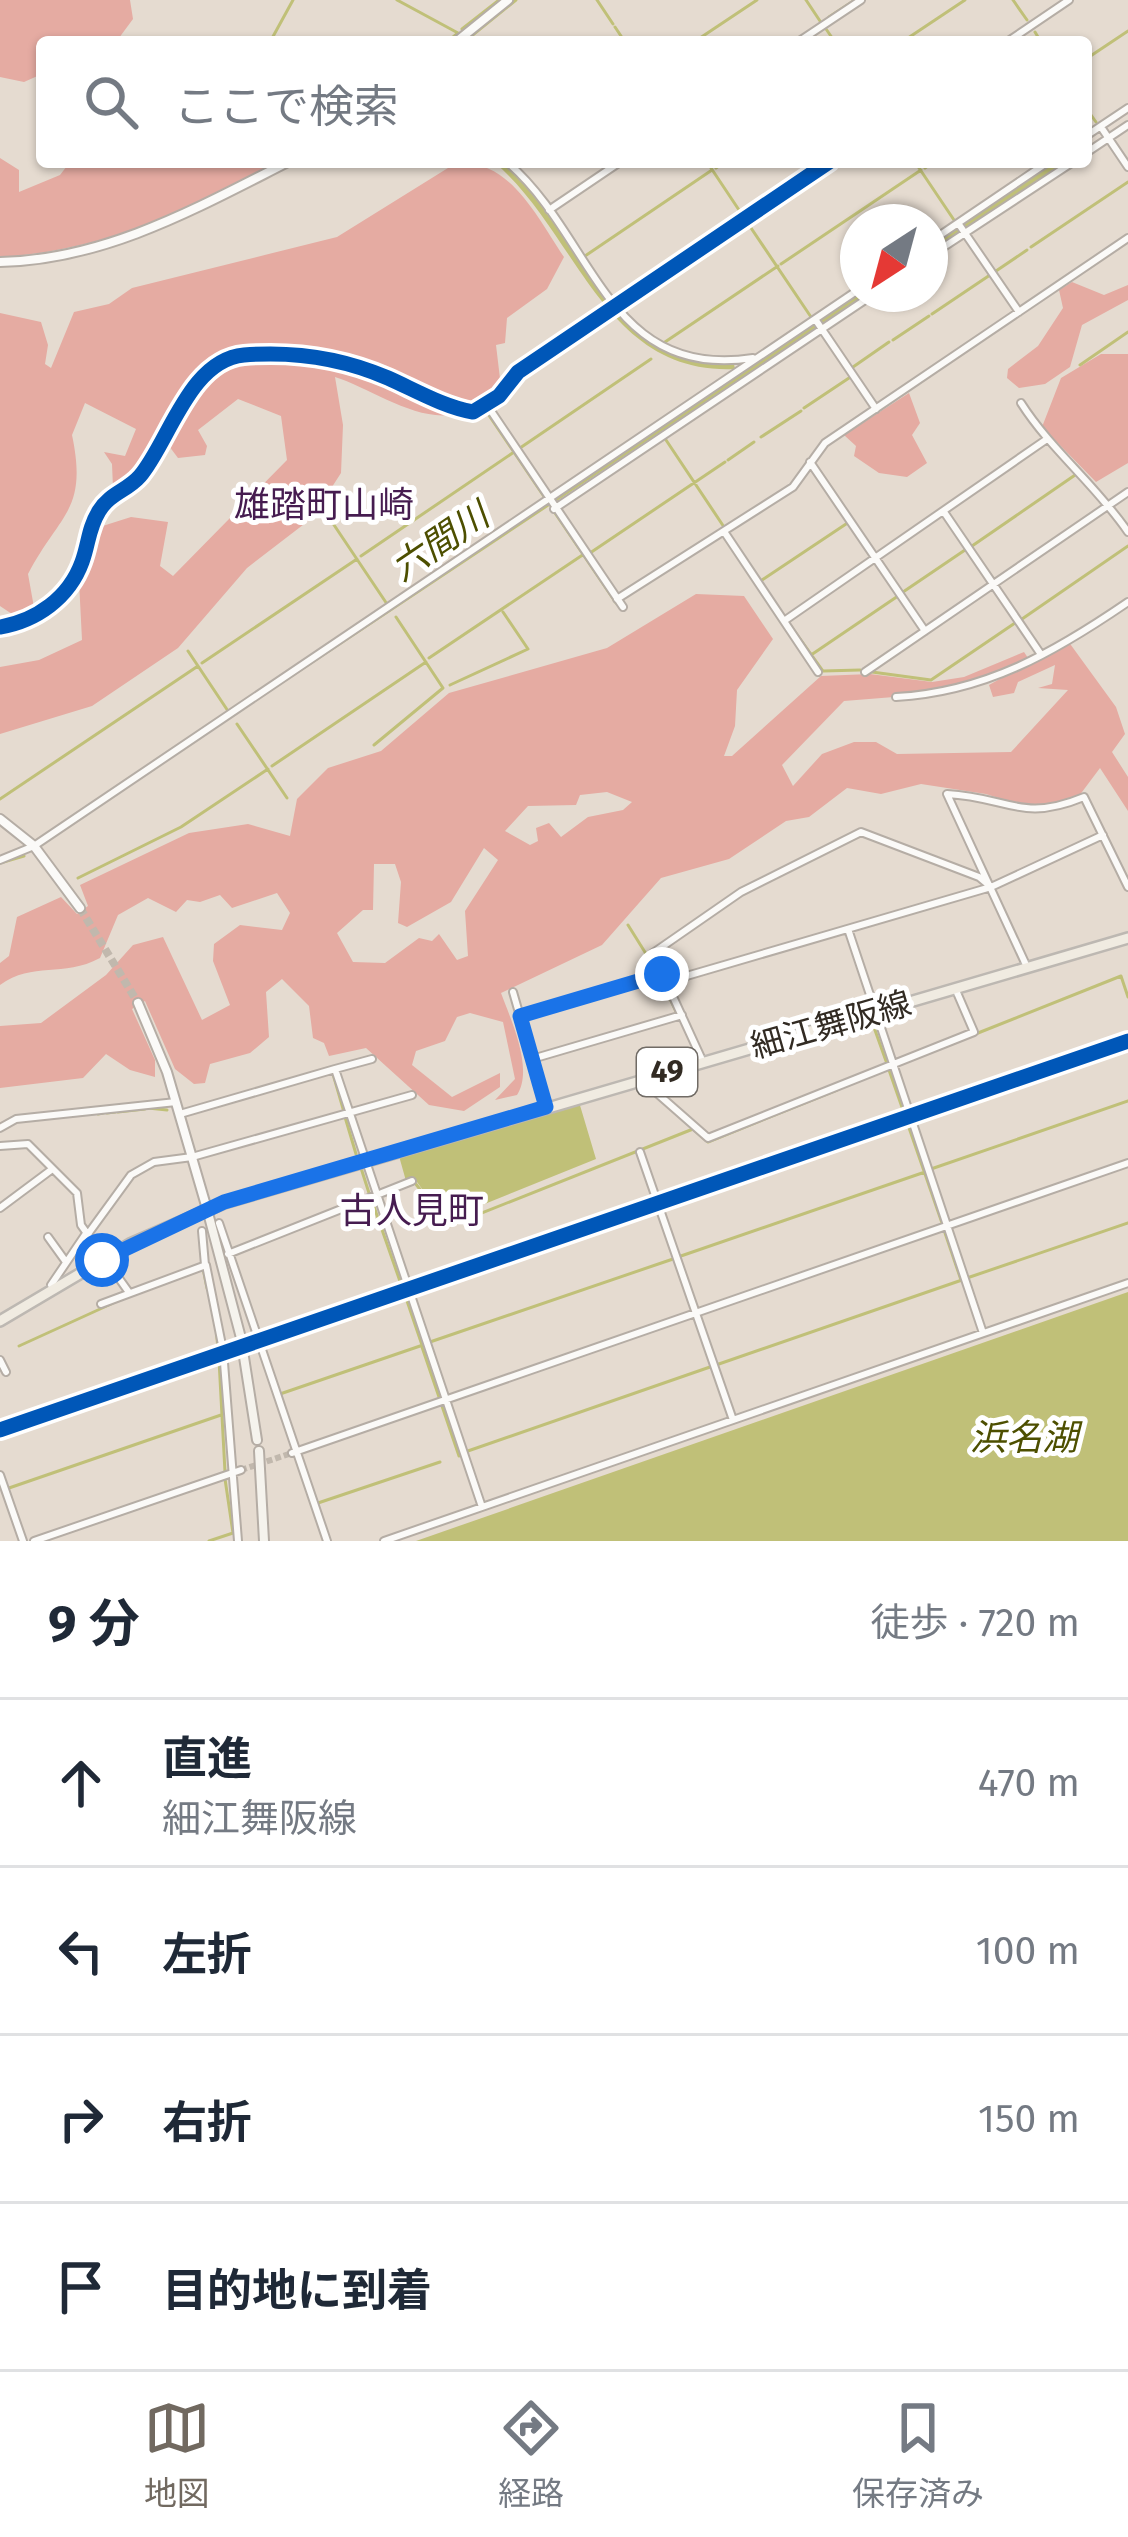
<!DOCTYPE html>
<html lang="ja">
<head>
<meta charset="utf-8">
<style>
  body { margin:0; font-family:"Fira Sans","Noto Sans JP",sans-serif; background:#f2f2f3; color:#1f2937 }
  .compass { position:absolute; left:840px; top:204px; width:108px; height:108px; border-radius:50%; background:#fff; box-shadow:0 3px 9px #0004; rotate:216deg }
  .stop { position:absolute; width:36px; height:36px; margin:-27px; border:9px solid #1a73e8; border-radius:50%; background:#fff }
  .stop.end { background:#1a73e8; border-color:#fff; box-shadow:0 3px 12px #0008 }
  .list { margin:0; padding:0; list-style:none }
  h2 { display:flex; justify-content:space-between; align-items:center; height:156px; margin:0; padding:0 48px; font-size:51px }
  h2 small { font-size:39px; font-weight:400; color:#747a83 }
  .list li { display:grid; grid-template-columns:78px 1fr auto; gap:36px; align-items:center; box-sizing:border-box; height:168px; padding:0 48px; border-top:3px solid #e0e1e3 }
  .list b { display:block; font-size:45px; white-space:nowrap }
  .list p { margin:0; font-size:39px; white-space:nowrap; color:#747a83 }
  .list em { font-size:39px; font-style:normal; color:#747a83 }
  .icon { flex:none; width:66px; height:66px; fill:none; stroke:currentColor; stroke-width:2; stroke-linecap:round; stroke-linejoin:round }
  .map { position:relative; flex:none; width:1128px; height:1541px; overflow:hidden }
  .search { position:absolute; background:#fff; box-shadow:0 3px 9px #0004; left:36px; right:36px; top:36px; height:132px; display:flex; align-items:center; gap:30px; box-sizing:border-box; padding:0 42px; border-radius:12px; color:#747a83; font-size:45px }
  .sheet { height:828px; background:#fff }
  nav { display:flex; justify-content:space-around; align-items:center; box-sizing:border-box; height:168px; border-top:3px solid #e0e1e3; background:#fff; font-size:33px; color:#747a83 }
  nav a { display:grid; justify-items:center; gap:6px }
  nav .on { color:#716960 }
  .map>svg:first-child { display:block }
  .forest { fill:#e5aba2; fill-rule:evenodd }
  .water { fill:#c0c078 }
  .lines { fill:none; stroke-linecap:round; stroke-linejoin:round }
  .stream { stroke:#c0c078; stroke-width:3 }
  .minor-tunnel { stroke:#c1b8ad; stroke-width:6; stroke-dasharray:6 3; stroke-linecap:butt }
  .tertiary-tunnel { stroke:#c1b8ad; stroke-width:8; stroke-dasharray:8 4; stroke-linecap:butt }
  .minor-casing { stroke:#b5ada5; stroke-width:10 }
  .tertiary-casing { stroke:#b5ada5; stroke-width:12 }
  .secondary-casing { stroke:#b5ada5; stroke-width:12 }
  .primary-casing { stroke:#bdb8b2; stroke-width:14 }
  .minor { stroke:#fbfaf8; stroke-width:6 }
  .tertiary { stroke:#fbfaf8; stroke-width:8 }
  .secondary { stroke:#f5f3ed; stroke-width:8 }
  .primary { stroke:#f0ebe1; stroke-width:9 }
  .cycleway-casing { stroke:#fff; stroke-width:22 }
  .cycleway { stroke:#0057b8; stroke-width:15 }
  .route { stroke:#1a73e8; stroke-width:15 }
  .labels { text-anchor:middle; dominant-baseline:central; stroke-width:10; stroke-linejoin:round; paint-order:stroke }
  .shield { fill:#fff; stroke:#706b65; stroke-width:3 }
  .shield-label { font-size:30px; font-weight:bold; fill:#322b23 }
  .street-label { font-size:33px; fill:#322b23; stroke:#fff }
  .neighbourhood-label { font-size:36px; fill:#461c50; stroke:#fff }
  .water-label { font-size:36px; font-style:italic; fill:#4d4f00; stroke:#fff }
</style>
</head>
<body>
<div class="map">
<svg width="1128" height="1541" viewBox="0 0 1128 1541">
  <rect width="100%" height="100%" fill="#e5dbd0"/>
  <!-- forest -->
  <path class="forest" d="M0 0H130L133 19 116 42H42V74L24 82 0 77Z
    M0 158 19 170V192L60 175 70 162H274C200 212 89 253 0 257Z
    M456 163C510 158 538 219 564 257L547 289 507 318 505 343 496 345 501 387 484 401 464 408 332 357 235 354C213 363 183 393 170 414 154 442 150 479 113 488L112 464 104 452 125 456 136 429 85 403 72 435C88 511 60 513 28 574L35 613 18 618 0 606V313L41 322 48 345 45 364 51 368 74 312 109 304 132 288 337 237Z
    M1072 282 1104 295 1128 285V300L1082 325 1070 367 1045 384 1019 388 1007 378 1008 369 1038 346 1063 308 1059 290Z
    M1101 354H1128V463L1096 482 1042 427 1061 378Z
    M246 357C331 356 384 379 461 412 423 427 371 388 335 377L343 425 341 473 312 518 247 568 178 648 92 706 0 734V667L39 660 82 640 79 581 90 530 131 517 168 522 160 566 173 576 287 460 281 416 238 399 198 430 207 446 205 455 178 458 166 442C174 405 210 366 246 357Z
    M909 393 920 423 912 435 927 463 907 477 879 473 854 456 856 446 844 435Z
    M696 594 744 596 773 639 737 690 735 726 724 756H732L821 676 870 674 932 682 964 677 1024 652 1028 658 944 693 844 701 782 765 793 786 822 754 854 742H876L897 754 1011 752 1068 690 1038 688 1052 684 1055 665 1018 682 1014 693 993 697 989 685 1068 641 1116 707 1125 734 1112 752 1128 777V811L1100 768 1079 796 1036 810 986 794 921 784 881 794 847 788 809 817 786 821 729 859 661 878 602 945 501 993C511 1020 534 1069 517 1095L495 1100 515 1079 503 1022 470 1013 457 1017 445 1041 416 1051 412 1065 452 1097 500 1073V1087L464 1111 429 1105 366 1048 329 1056 324 1043 313 1038 309 1006 282 979 266 992 269 1037 250 1053 210 1064 205 1083 194 1084 175 1069 145 1001 132 1009 155 1060V1077L130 1070 106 1054 83 1078 0 1088V1026L41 1023 106 975 133 945 163 937 202 1020 230 1005 213 961 214 944 240 925 282 930 290 913 277 893 232 908 220 895 200 902 187 900 176 912 148 898 118 915 100 958C63 978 33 961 0 985V963L9 956 17 917 61 897 77 914 88 906 80 885 189 833 248 824 290 836 297 799 328 768 381 751 449 693 607 648ZM607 792 632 802 623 810 588 817 561 837 549 823 536 828 538 841 530 845 505 831 528 806 576 805 580 795ZM484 848 498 860 465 911 468 956 457 960 439 934 432 941 419 938 385 963 353 962 337 933 363 910H373L374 864H395L401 882 398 923 407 927 451 902Z"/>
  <!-- water -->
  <path class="water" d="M494 162H502C582 231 607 370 734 364L735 369C603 375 578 233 494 162Z
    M1054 162H1068L930 252V246Z
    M859 294H868L49 839 756 361Z
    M579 1102 596 1159 445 1220 414 1178 406 1181 399 1156Z
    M1128 1292V1541H416Z"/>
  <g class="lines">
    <!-- stream -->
    <path class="stream" d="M397 0 458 33
      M597 0 613 24
      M806 0 820 21
      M1013 0 1027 20
      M829 17 855 0
      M615 27 625 42
      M462 29 499 0
      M826 29 835 42
      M1035 32 1041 42
      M270 42 293 0
      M447 42 458 33
      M464 42 516 0
      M694 42 757 0
      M902 42 965 0
      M1086 59 1128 31
      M1086 108 1096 122
      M707 162 741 213
      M915 162 954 220
      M514 163 515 162
      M716 168 724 162
      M925 168 933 162
      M749 225 811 317
      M1031 247 1128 182
      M585 256 712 170
      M781 264 921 170
      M996 271 1027 250
      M932 314 990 275
      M893 340 929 316
      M665 342 778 266
      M1080 365 1128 332
      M853 367 889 342
      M804 408 849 378
      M486 411 545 498
      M761 437 801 411
      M666 440 724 527
      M520 448 651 359
      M728 460 754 442
      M555 513 616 603
      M328 516 387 604
      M972 546 1078 473
      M590 553 725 462
      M361 556 514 452
      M762 580 849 522
      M903 592 965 550
      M1022 619 1128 546
      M788 622 823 671 860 670
      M188 651 228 711
      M811 655 898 596
      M429 658 584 554
      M202 663 357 559
      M872 672 931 680 1015 623
      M450 685 528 649 503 612
      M237 724 287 798
      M374 745 443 688 396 617
      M272 766 426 662
      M0 799 198 666
      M0 863 24 856
      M78 878 181 827 268 769
      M628 925 658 973
      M661 979 677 1014
      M871 1019 886 1061
      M973 1035 1121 976 1128 997
      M889 1070 904 1113
      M333 1074 344 1112
      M148 1108 167 1110
      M118 1112 145 1109
      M107 1113 115 1112
      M98 1114 103 1113
      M345 1117 356 1154
      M907 1122 942 1223
      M361 1168 369 1193
      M931 1169 1128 1101
      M404 1187 415 1183 449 1226 693 1129 708 1142 837 1090
      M372 1201 402 1287
      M944 1230 961 1280
      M678 1257 925 1172
      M203 1268 207 1288
      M967 1278 1128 1223
      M405 1295 422 1345
      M216 1326 218 1350
      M427 1343 673 1259
      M19 1346 122 1299
      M422 1347 439 1397
      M219 1360 225 1472
      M716 1365 962 1280
      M280 1394 423 1345
      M442 1406 459 1456
      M465 1452 710 1367
      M9 1488 221 1415
      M318 1503 440 1462
      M209 1541 233 1533 225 1479"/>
    <!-- minor-tunnel -->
    <path class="minor-tunnel" d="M241 1470 292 1453"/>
    <!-- tertiary-tunnel -->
    <path class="tertiary-tunnel" d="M80 908 138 1003"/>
    <!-- minor casing -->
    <g class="minor-casing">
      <path id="minor" d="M798 42 861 0
        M1007 42 1069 0
        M1101 127 1128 167
        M1086 136 1128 108
        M1086 153 1128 125
        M507 162C594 236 607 381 753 358
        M549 210 620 162
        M958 223 1019 312
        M930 242 1048 162
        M930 256 1073 162
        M815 319 876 409
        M1021 403C1051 450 1096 485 1128 532
        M487 405 623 607
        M810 462 925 631
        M554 509 874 294
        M944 512 1040 653
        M725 533 818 672
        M617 599 793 487 825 443 1128 238
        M784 621 1047 439
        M0 627C36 621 69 598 82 562 89 543 88 529 99 511 110 493 127 491 140 476 169 442 189 360 244 355 294 351 342 358 388 378 415 390 444 407 473 412L499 396 518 372 829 162
        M865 672 1128 492
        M896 697C986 692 1055 652 1128 602
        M0 860 34 846 858 290
        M848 929 983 1333
        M1027 967 947 794C1008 797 1021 823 1084 797L1128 887
        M666 982 991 887 1103 835
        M513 992 546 1107
        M520 1016 662 974
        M532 1059 682 1015
        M703 1062 653 953 741 892 861 832 979 877 991 887
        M335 1069 372 1059
        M642 1080 708 1138 974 1032 955 988
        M180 1114 335 1069 482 1507
        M0 1128 16 1119 176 1102
        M0 1146 28 1144 77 1193 81 1225 128 1291
        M640 1152 733 1420
        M0 1208 51 1170
        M219 1223 327 1541
        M202 1231 205 1265
        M88 1234 131 1175 154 1162 192 1157 412 1095
        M48 1237 66 1262
        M228 1254 412 1181
        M53 1289 51 1285 87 1232
        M101 1304 206 1265 223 1350 238 1541
        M249 1344 1128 1041
        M0 1360 6 1372
        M0 1430 232 1350
        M292 1453 1128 1163
        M0 1475 23 1541
        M34 1541 241 1470
        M384 1541 1128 1283"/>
    </g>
    <!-- tertiary casing -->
    <g class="tertiary-casing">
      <path id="tertiary" d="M456 42 508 0
        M0 262C105 260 197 208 288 162
        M0 819 34 846 80 908
        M138 1003 167 1072 207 1209"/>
    </g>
    <!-- secondary casing -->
    <g class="secondary-casing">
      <path id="secondary" d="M207 1209 241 1338 257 1440
        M259 1451 264 1541"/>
    </g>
    <!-- primary casing -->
    <g class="primary-casing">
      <path id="primary" d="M0 1321 130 1244 224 1203 1128 938"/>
    </g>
    <!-- minor -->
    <use href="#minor" class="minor"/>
    <!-- tertiary -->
    <use href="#tertiary" class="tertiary"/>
    <!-- secondary -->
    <use href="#secondary" class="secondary"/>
    <!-- primary -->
    <use href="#primary" class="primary"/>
    <!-- cycleway casing -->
    <g class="cycleway-casing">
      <path id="cycleway" d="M0 627C36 621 69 598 82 562 89 543 88 529 99 511 110 493 127 491 140 476 169 442 189 360 244 355 294 351 342 358 388 378 415 390 444 407 473 412L499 396 518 372 829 162
        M0 1430 1128 1041"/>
    </g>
    <!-- cycleway -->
    <use href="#cycleway" class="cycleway"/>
  </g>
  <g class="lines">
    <!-- route -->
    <path class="route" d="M102 1260 224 1202 546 1107 520 1016 662 974"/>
  </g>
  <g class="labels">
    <!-- shield labels -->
    <rect class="shield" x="637" y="1048" width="60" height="48" rx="9"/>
    <g class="shield-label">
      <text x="667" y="1072">49</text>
    </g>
    <!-- street labels -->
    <g class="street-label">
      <text transform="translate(831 1025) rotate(-16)">細江舞阪線</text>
    </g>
    <!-- neighbourhood labels -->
    <g class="neighbourhood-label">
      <text x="324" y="505">雄踏町山崎</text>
      <text x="412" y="1211">古人見町</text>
    </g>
    <!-- water labels -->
    <g class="water-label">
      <text transform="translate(440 542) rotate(-34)">六間川</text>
      <text x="1024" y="1438">浜名湖</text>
    </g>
  </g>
</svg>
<svg class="compass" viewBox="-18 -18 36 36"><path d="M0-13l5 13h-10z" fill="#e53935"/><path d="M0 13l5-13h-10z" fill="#747a83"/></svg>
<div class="stop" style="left:102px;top:1260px"></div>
<div class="stop end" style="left:662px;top:974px"></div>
<div class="search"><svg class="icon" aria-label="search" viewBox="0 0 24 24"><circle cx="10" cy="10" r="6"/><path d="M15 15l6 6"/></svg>ここで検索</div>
</div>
<section class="sheet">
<h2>9 分<small>徒歩 · 720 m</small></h2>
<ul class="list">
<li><svg class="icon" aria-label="ahead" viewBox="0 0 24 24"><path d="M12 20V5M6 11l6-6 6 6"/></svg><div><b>直進</b><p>細江舞阪線</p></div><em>470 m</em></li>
<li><svg class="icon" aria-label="left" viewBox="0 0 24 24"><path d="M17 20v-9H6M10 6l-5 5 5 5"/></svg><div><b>左折</b></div><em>100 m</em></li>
<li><svg class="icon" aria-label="right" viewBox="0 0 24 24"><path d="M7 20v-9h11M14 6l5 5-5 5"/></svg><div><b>右折</b></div><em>150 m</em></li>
<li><svg class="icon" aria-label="arrive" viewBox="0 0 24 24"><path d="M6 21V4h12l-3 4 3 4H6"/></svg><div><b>目的地に到着</b></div></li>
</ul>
</section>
<nav>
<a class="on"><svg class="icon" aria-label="map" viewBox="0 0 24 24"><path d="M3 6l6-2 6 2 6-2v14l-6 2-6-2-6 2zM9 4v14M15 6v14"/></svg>地図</a>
<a><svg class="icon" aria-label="directions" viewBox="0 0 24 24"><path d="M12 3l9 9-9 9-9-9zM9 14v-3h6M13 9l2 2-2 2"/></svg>経路</a>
<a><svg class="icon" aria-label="saved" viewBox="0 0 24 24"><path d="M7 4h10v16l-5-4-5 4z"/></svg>保存済み</a>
</nav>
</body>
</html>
